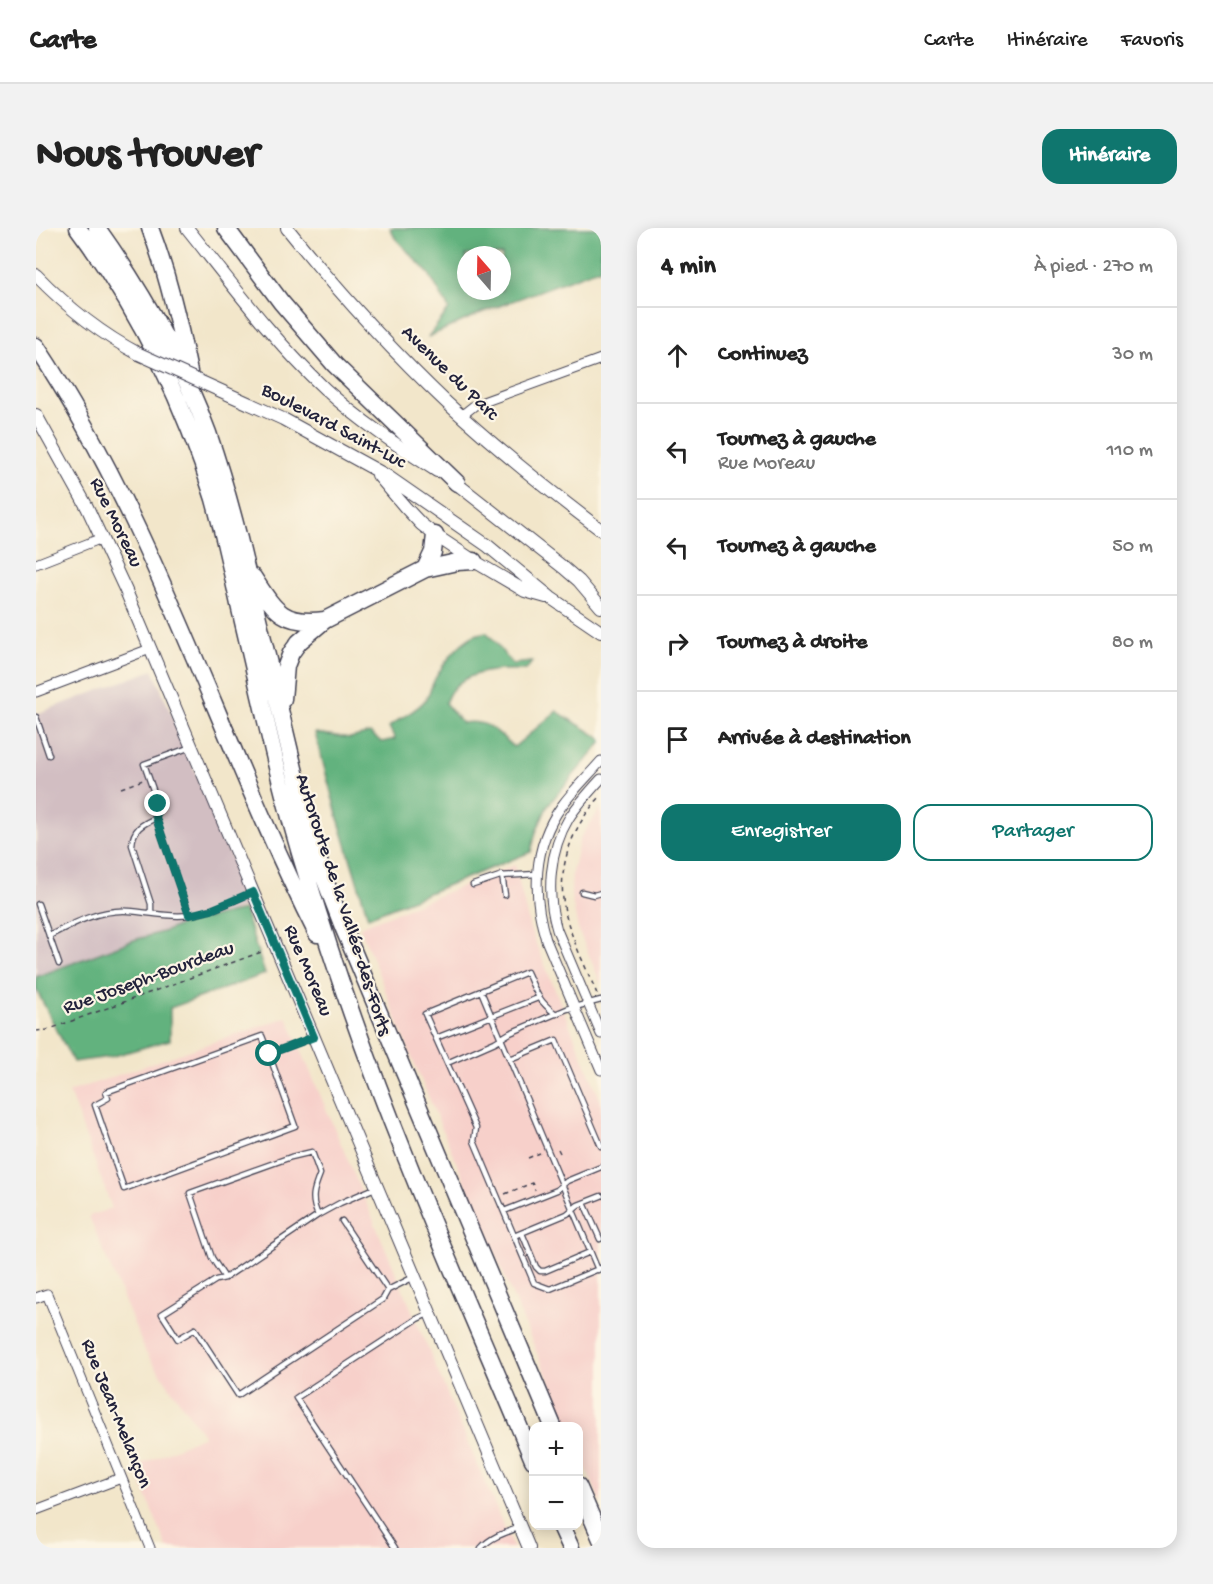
<!DOCTYPE html>
<html lang="fr">
<head>
<meta charset="utf-8">
<style>
  body { margin:0; font-family:"Gochi Hand",sans-serif; background:#f2f2f2; color:#222 }
  .controls { position:absolute; right:18px; bottom:18px; display:grid; overflow:hidden; border-radius:12px; box-shadow:0 3px 15px #0003 }
  .controls button { width:54px; height:54px; display:grid; place-items:center; padding:0; border:0; border-bottom:2px solid #e0e0e0; background:#fff; color:#222; font:30px sans-serif }
  .compass { position:absolute; left:421px; top:18px; width:54px; height:54px; border-radius:50%; background:#fff; box-shadow:0 3px 15px #0003; rotate:340deg }
  .stop { position:absolute; width:18px; height:18px; margin:-14px; border:4px solid #0f766e; border-radius:50%; background:#fff }
  .stop.end { background:#0f766e; border-color:#fff; box-shadow:0 2px 6px #0008 }
  .list { margin:0; padding:0; list-style:none }
  h2 { display:flex; justify-content:space-between; align-items:center; height:78px; margin:0; padding:0 24px; font-size:26px }
  h2 small { font-size:20px; font-weight:400; color:#767676 }
  .list li { display:grid; grid-template-columns:39px 1fr auto; gap:18px; align-items:center; box-sizing:border-box; height:96px; padding:0 24px; border-top:2px solid #e0e0e0 }
  .list b { display:block; font-size:22px; white-space:nowrap }
  .list p { margin:0; font-size:20px; white-space:nowrap; color:#767676 }
  .list em { font-size:20px; font-style:normal; color:#767676 }
  .actions { display:flex; gap:12px; padding:18px 24px }
  .actions a { flex:1; padding:14px 0; border:2px solid #0f766e; border-radius:18px; text-align:center; font-size:21px; color:#0f766e }
  .actions .main { background:#0f766e; color:#fff }
  .icon { flex:none; width:33px; height:33px; fill:none; stroke:currentColor; stroke-width:2; stroke-linecap:round; stroke-linejoin:round }
  .map { position:relative; flex:none; width:565px; height:1320px; overflow:hidden; border-radius:18px }
  header { display:flex; align-items:center; gap:36px; box-sizing:border-box; height:84px; padding:0 30px; background:#fff; border-bottom:2px solid #e0e0e0 }
  header strong { font-size:28px }
  nav { display:flex; gap:33px; margin-inline-start:auto; font-size:21px }
  .intro { display:flex; align-items:center; justify-content:space-between; box-sizing:border-box; height:144px; padding:0 36px }
  h1 { margin:0; font-size:42px }
  .button { padding:15px 27px; border-radius:18px; background:#0f766e; color:#fff; font-size:21px; font-weight:700 }
  main { display:flex; gap:36px; padding:0 36px }
  aside { flex:1; background:#fff; border-radius:18px; box-shadow:0 3px 15px #0003 }
  .map>svg:first-child { display:block }
  .built { fill:#f7d0ca }
  .industrial { fill:#d2bec2 }
  .forest { fill:#62b27e; stroke:#426a5c; stroke-width:1.5; fill-rule:evenodd }
  .lines { fill:none; stroke-linecap:round; stroke-linejoin:round }
  .service-casing { stroke:#413f50; stroke-width:7 }
  .minor-casing { stroke:#413f50; stroke-width:11 }
  .tertiary-casing { stroke:#413f50; stroke-width:14 }
  .motorway-casing { stroke:#413f50; stroke-width:19 }
  .path { stroke:#413f50; stroke-width:1.5; stroke-dasharray:4.5 4.5; stroke-linecap:butt }
  .service { stroke:#fff; stroke-width:4.5 }
  .minor { stroke:#fff; stroke-width:9 }
  .tertiary { stroke:#fff; stroke-width:12 }
  .motorway { stroke:#fff; stroke-width:16 }
  .tertiary-bridge-casing { stroke:#413f50; stroke-width:14; stroke-linecap:butt }
  .tertiary-bridge { stroke:#fff; stroke-width:12 }
  .route { stroke:#0f766e; stroke-width:8 }
  .labels { text-anchor:middle; dominant-baseline:central; stroke-width:4.5; stroke-linejoin:round; paint-order:stroke }
  .street-label { font-size:20px; fill:#22223b; stroke:#fcf5e5 }
</style>
</head>
<body>
<header>
<strong>Carte</strong>
<nav><a>Carte</a><a>Itinéraire</a><a>Favoris</a></nav>
</header>
<div class="intro"><h1>Nous trouver</h1><a class="button">Itinéraire</a></div>
<main>
<div class="map">
<svg width="565" height="1320" viewBox="0 0 565 1320">
  <rect width="100%" height="100%" fill="#fcf5e5"/>
  <filter id="ink" filterUnits="userSpaceOnUse"><feTurbulence type="fractalNoise" baseFrequency=".0167" numOctaves="2"/><feDisplacementMap in="SourceGraphic" scale="12" xChannelSelector="R" yChannelSelector="G"/><feConvolveMatrix kernelMatrix="1 2 1 2 8 2 1 2 1" color-interpolation-filters="sRGB"/></filter>
  <filter id="wash" filterUnits="userSpaceOnUse"><feTurbulence type="fractalNoise" baseFrequency=".008" numOctaves="4" result="noise"/><feDisplacementMap in="SourceGraphic" scale="24" xChannelSelector="R" yChannelSelector="G"/><feGaussianBlur stdDeviation="1.35" result="paint"/><feColorMatrix in="noise" values="0 0 0 0 0 0 0 0 0 0 0 0 0 0 0 0 0 1.4 0 .05"/><feComposite in="paint" operator="in"/></filter>
  <g filter="url(#wash)">
    <rect width="100%" height="100%" fill="#f2e6ca"/>
    <!-- built -->
    <path class="built" d="M565 580V756L542 701 535 667 536 644 544 610Z
      M479 637 494 701 565 873V1276L543 1223 542 1198H532L376 830 324 699Z
      M251 789 477 1320H131L99 1239 168 1208 110 1125 53 988 76 980 33 864Z"/>
    <!-- industrial -->
    <path class="industrial" d="M117 442 215 677 61 730 49 742 0 767V486Z"/>
    <!-- forest -->
    <path class="forest" d="M354 0H565V40L447 84 392 109 413 81 393 46 359 10ZM430 27H466V63H430Z
      M450 404C461 413 466 426 477 436L496 434 490 442C466 441 433 441 416 462 413 465 411 471 409 475L426 495C452 491 460 503 478 519L521 483C535 493 551 501 565 511V515L512 577 500 604 495 624 332 689 302 590 279 505 314 510 334 505 346 514 359 511 353 499C364 489 382 483 390 471 394 464 396 456 400 449 408 435 422 416 437 408 441 406 446 405 450 404Z
      M208 682 229 746 134 780V812L74 829 37 834 0 761V749L98 712 130 703 146 696Z"/>
  </g>
  <g filter="url(#ink)">
    <g class="lines">
      <!-- service casing -->
      <g class="service-casing">
        <path id="service" d="M0 489 13 527
          M466 647 469 667
          M437 657 464 648 501 646
          M546 664 558 667 565 665
          M2 676 23 736
          M115 685V676L96 617C97 601 106 596 120 590
          M153 687 120 590 122 576 108 536 155 519
          M13 708C38 695 64 681 93 683 112 684 133 690 153 687 175 684 195 674 215 665
          M445 763 562 1042
          M520 786C503 774 499 763 491 744L389 786 440 900 438 913 498 1055 514 1061 565 1040
          M400 810 502 770
          M233 826 226 808 70 864 72 870 59 877 88 961 259 898 233 826 276 810
          M474 831 520 812 565 918
          M411 835 459 814 474 805 531 781 565 772
          M548 975 564 1011
          M468 983 521 962 531 953 565 939
          M282 987C274 971 278 961 284 946L276 924 255 929 154 965 176 1030 189 1050 282 987 304 975 339 960
          M306 993 352 1062 378 1049
          M486 1005 500 1039 504 1043H509L554 1024
          M478 1008 531 986 542 977 565 968
          M189 1050 180 1052 126 1086 142 1111 159 1101 202 1167 347 1071 352 1062
          M359 1320 260 1170 381 1091 392 1086
          M445 1320C455 1309 468 1305 482 1300"/>
      </g>
      <!-- minor casing -->
      <g class="minor-casing">
        <path id="minor" d="M425 188 439 177 565 131
          M0 336 66 310
          M0 464 114 421
          M565 533C552 548 537 562 525 579 497 618 496 667 510 712L565 842
          M565 551C554 563 542 576 533 590 513 623 510 666 521 702L565 806
          M0 1070 11 1066 114 1320
          M0 1282 85 1250"/>
      </g>
      <!-- tertiary casing -->
      <g class="tertiary-casing">
        <path id="tertiary" d="M151 0C195 55 238 113 289 161 324 193 362 218 401 243
          M251 0C300 61 354 121 411 175 460 220 512 262 565 302
          M0 47C31 79 63 105 103 126
          M214 176 247 191 351 248 452 318 515 370 565 404
          M0 187 51 279 90 363 493 1320
          M342 247 369 279 385 296 399 307 438 333 489 363 510 369
          M416 252 528 340 543 353 565 379"/>
      </g>
      <!-- motorway casing -->
      <g class="motorway-casing">
        <path id="motorway" d="M42 0C103 82 148 174 178 271 188 307 196 344 204 381 225 469 243 558 270 645 299 742 333 838 371 932 411 1033 456 1132 497 1232
          M61 0C106 63 145 132 172 205 184 240 194 275 203 311L267 578 287 647 307 699 517 1198
          M114 0C132 47 143 95 153 144
          M190 0 245 74 299 137 421 255
          M0 118C121 300 183 512 281 706
          M389 341 397 324 399 307
          M217 349C238 381 246 398 289 392
          M247 471 250 438 255 425 263 414 289 392 389 341 421 334 438 333
          M542 1258 565 1311
          M525 1298 535 1320"/>
      </g>
      <!-- path -->
      <path class="path" d="M85 560 107 552
        M561 766C551 741 537 715 530 688 519 644 534 600 565 568
        M0 803 11 802 228 723
        M522 921 525 927
        M492 930 504 925
        M469 966 496 955 499 962"/>
      <!-- service -->
      <use href="#service" class="service"/>
      <!-- minor -->
      <use href="#minor" class="minor"/>
      <!-- tertiary -->
      <use href="#tertiary" class="tertiary"/>
      <!-- motorway -->
      <use href="#motorway" class="motorway"/>
      <!-- tertiary-bridge casing -->
      <g class="tertiary-bridge-casing">
        <path id="tertiary-bridge" d="M103 126 214 176"/>
      </g>
      <!-- tertiary-bridge -->
      <use href="#tertiary-bridge" class="tertiary-bridge"/>
    </g>
  </g>
  <g class="lines" filter="url(#ink)">
    <!-- route -->
    <path class="route" d="M122 576 120 590 153 687 175 682 217 664 278 809 233 826"/>
  </g>
  <g class="labels">
    <!-- street labels -->
    <g class="street-label">
      <text transform="translate(413 146) rotate(44)">Avenue du Parc</text>
      <text transform="translate(297 199) rotate(28)">Boulevard Saint-Luc</text>
      <text transform="translate(79 295) rotate(64)">Rue Moreau</text>
      <text transform="translate(306 677) rotate(72)">Autoroute de la Vallée-des-Forts</text>
      <text transform="translate(271 743) rotate(67)">Rue Moreau</text>
      <text transform="translate(113 751) rotate(-20)">Rue Joseph-Bourdeau</text>
      <text transform="translate(79 1186) rotate(68)">Rue Jean-Melançon</text>
    </g>
  </g>
</svg>
<div class="controls">
<button>+</button>
<button>−</button>
</div>
<svg class="compass" viewBox="-18 -18 36 36"><path d="M0-13l5 13h-10z" fill="#e53935"/><path d="M0 13l5-13h-10z" fill="#767676"/></svg>
<div class="stop" style="left:233px;top:826px"></div>
<div class="stop end" style="left:122px;top:576px"></div>
</div>
<aside>
<h2>4 min<small>À pied · 270 m</small></h2>
<ul class="list">
<li><svg class="icon" aria-label="ahead" viewBox="0 0 24 24"><path d="M12 20V5M6 11l6-6 6 6"/></svg><div><b>Continuez</b></div><em>30 m</em></li>
<li><svg class="icon" aria-label="left" viewBox="0 0 24 24"><path d="M17 20v-9H6M10 6l-5 5 5 5"/></svg><div><b>Tournez à gauche</b><p>Rue Moreau</p></div><em>110 m</em></li>
<li><svg class="icon" aria-label="left" viewBox="0 0 24 24"><path d="M17 20v-9H6M10 6l-5 5 5 5"/></svg><div><b>Tournez à gauche</b></div><em>50 m</em></li>
<li><svg class="icon" aria-label="right" viewBox="0 0 24 24"><path d="M7 20v-9h11M14 6l5 5-5 5"/></svg><div><b>Tournez à droite</b></div><em>80 m</em></li>
<li><svg class="icon" aria-label="arrive" viewBox="0 0 24 24"><path d="M6 21V4h12l-3 4 3 4H6"/></svg><div><b>Arrivée à destination</b></div></li>
</ul>
<div class="actions"><a class="main">Enregistrer</a><a>Partager</a></div>
</aside>
</main>
</body>
</html>
